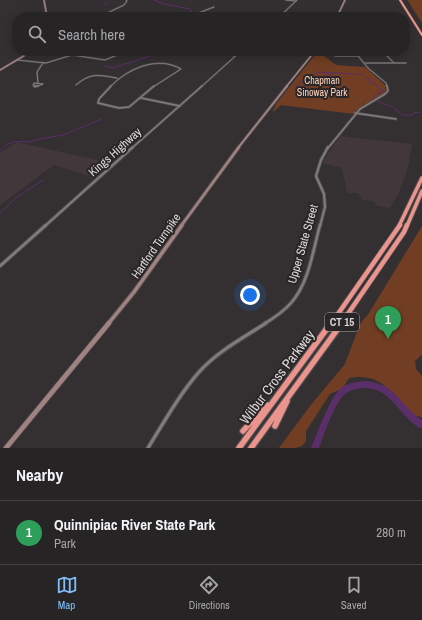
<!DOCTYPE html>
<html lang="en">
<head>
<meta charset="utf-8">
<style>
  body { margin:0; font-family:"Archivo Narrow",sans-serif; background:#2f2c2d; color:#f1f3f6 }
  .you { position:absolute; left:250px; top:295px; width:14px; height:14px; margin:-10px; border:3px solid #fff; border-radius:50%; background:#1a73e8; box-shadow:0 0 0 6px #1a73e833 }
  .badge { display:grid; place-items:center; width:26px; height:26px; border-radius:50%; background:#81bdfa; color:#fff; font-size:13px; font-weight:700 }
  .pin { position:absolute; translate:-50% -33px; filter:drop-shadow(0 1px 2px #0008) }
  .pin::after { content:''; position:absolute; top:21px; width:14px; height:12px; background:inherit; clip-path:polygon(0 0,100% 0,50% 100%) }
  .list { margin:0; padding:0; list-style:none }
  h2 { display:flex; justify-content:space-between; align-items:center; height:52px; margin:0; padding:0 16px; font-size:17px }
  h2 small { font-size:13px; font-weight:400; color:#a4a4a7 }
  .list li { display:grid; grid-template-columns:26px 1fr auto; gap:12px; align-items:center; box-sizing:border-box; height:64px; padding:0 16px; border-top:1px solid #434142 }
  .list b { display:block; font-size:15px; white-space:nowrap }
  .list p { margin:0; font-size:13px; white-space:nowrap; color:#a4a4a7 }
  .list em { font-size:13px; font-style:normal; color:#a4a4a7 }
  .icon { flex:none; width:22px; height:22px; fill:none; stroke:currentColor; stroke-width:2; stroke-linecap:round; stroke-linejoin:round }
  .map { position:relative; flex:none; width:422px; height:448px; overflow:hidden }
  .search { position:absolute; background:#272425; box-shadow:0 2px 10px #0003; left:12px; right:12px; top:12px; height:44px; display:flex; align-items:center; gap:10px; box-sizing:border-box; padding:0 14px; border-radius:16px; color:#a4a4a7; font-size:15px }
  .sheet { height:116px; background:#272425 }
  nav { display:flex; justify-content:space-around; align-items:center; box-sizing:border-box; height:56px; border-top:1px solid #434142; background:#272425; font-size:11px; color:#a4a4a7 }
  nav a { display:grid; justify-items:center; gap:2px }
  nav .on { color:#81bdfa }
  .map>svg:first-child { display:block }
  .built { fill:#42373a }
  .green { fill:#713e23 }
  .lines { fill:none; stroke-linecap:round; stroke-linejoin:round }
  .stream { stroke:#5a2e69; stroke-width:1 }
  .river { fill:#5a2e69; fill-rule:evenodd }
  .street-far4-casing { stroke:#524e4f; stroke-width:2 }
  .street-far3-casing { stroke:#524e4f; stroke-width:3 }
  .street-far2-casing { stroke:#524e4f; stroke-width:4 }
  .street-far1-casing { stroke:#524e4f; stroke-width:4.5 }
  .street-casing { stroke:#524e4f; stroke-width:5 }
  .secondary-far4-casing { stroke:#524e4f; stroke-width:2.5 }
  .secondary-far3-casing { stroke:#524e4f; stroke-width:3.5 }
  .secondary-far2-casing { stroke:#524e4f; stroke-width:4.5 }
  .secondary-far1-casing { stroke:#524e4f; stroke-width:5.5 }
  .secondary-casing { stroke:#524e4f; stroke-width:6 }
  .highway-far3-casing { stroke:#524e4f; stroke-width:3 }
  .highway-far2-casing { stroke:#524e4f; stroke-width:5.5 }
  .highway-far1-casing { stroke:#524e4f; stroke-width:6 }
  .highway-casing { stroke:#524e4f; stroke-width:8 }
  .street-far4 { stroke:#807b7c; stroke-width:1 }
  .street-far3 { stroke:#807b7c; stroke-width:1.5 }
  .street-far2 { stroke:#807b7c; stroke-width:2 }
  .street-far1 { stroke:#807b7c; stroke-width:2.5 }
  .street { stroke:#807b7c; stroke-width:3 }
  .secondary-far4 { stroke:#a08281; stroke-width:1.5 }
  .secondary-far3 { stroke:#a08281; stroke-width:2 }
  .secondary-far2 { stroke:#a08281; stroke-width:2.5 }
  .secondary-far1 { stroke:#a08281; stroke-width:3.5 }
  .secondary { stroke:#a08281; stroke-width:4.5 }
  .highway-far3 { stroke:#ea948d; stroke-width:2 }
  .highway-far2 { stroke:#ea948d; stroke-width:3.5 }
  .highway-far1 { stroke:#ea948d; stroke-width:4.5 }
  .highway { stroke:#ea948d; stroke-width:5.5 }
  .labels { text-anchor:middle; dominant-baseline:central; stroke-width:4; stroke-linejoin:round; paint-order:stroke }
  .far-park-label { font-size:10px; fill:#fdd3be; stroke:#2a2627 }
  .shield { fill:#2a2627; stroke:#a7a3a4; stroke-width:1 }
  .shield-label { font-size:11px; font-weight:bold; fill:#dcd9da }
  .street-label { font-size:12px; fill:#dcd9da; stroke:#2a2627 }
  .near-street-label { font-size:14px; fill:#dcd9da; stroke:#2a2627 }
</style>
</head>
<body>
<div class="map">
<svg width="422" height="448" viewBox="0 0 422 448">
  <rect width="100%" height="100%" fill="#343031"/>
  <!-- built -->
  <path class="built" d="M340 136 412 144 408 168 398 195 390 208 377 206 374 201 362 200 358 193H347L342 168 322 163Z
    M17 142 115 164 99 179 54 165 0 205V153Z"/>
  <!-- green -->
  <path class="green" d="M407 0H422V23L408 1Z
    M318 51H339L322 53 324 56 336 65 365 67 385 85 386 92C377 102 364 100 354 114L281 105 272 113 276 104Z
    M422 226V355L415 361 416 369 422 376V417C393 414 395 370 349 378L342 389 330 394 306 431V441L302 446 296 448H279L310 406 345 364 360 324 369 313Z"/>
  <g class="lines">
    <!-- stream -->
    <path class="stream" d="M154 0 164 4 190 9 192 13
      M104 6 107 2
      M198 14 200 16 198 17
      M152 56 163 51
      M105 66 113 68 150 56
      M357 74 364 75
      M366 78 370 79 371 83H375L377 87 384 91 375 95 373 99
      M295 87 307 78 313 77 317 72 354 74
      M307 88 326 75H331
      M377 101 392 107 403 115H413V113L420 112
      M0 151C8 140 20 141 32 142L34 140 63 135 102 119
      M0 213 17 197 43 180"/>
    <!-- river -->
    <path class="river" d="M365 381C396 383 400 406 422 420V429C409 423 401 410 391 400 383 392 375 388 363 388 357 389 351 390 346 393 335 401 324 435 319 448H311C317 434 330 397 341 388 347 383 356 382 365 381Z"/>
    <!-- street-far4 casing -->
    <g class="street-far4-casing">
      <path id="street-far4" d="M286 0 296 1
        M285 12 295 17
        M99 17 124 5 127 1 126 0
        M188 17 214 7
        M279 17 297 0
        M84 51 72 55 105 60 127 51
        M215 51 235 56
        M354 51 368 68 386 83 387 87
        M382 51 394 63
        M335 56H358
        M17 60 46 63 72 55
        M365 63H406
        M38 83 37 72 43 63
        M76 85C91 72 99 75 117 78
        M35 87 33 85 34 83 43 84 35 87
        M110 87C127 69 157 55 181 69L153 87
        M201 87 241 51"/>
    </g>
    <!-- street-far3 casing -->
    <g class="street-far3-casing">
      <path id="street-far3" d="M34 86H38
        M111 86 99 99 98 103 119 108 129 107 154 86
        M141 98 180 106
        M355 113 396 119
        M132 148 202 86
        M328 148 360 109 385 94 388 91 387 86"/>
    </g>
    <!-- street-far2 casing -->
    <g class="street-far2-casing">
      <path id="street-far2" d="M45 226 133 147
        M320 226 325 207 324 194 316 176 321 160 328 147"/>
    </g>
    <!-- street-far1 casing -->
    <g class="street-far1-casing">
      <path id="street-far1" d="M0 266 46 225
        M264 324C274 318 283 312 291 303 309 283 313 250 320 225"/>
    </g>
    <!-- street casing -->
    <g class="street-casing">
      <path id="street" d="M148 448C164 422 179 395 199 372 218 351 243 338 266 323"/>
    </g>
    <!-- secondary-far4 casing -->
    <g class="secondary-far4-casing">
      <path id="secondary-far4" d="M44 0 47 17
        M337 17 345 0
        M0 70 32 51
        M286 87 315 51"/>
    </g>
    <!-- secondary-far3 casing -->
    <g class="secondary-far3-casing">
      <path id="secondary-far3" d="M238 148 287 86"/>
    </g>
    <!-- secondary-far2 casing -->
    <g class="secondary-far2-casing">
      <path id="secondary-far2" d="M181 226 239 147"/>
    </g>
    <!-- secondary-far1 casing -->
    <g class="secondary-far1-casing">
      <path id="secondary-far1" d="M108 324 134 292 182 225"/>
    </g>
    <!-- secondary casing -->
    <g class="secondary-casing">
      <path id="secondary" d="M6 448 109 323"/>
    </g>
    <!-- highway-far3 casing -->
    <g class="highway-far3-casing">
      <path id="highway-far3" d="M400 0 422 35"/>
    </g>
    <!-- highway-far2 casing -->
    <g class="highway-far2-casing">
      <path id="highway-far2" d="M399 226 422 178
        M407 226 422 191"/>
    </g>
    <!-- highway-far1 casing -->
    <g class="highway-far1-casing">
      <path id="highway-far1" d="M331 324 400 225
        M341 324 404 232 407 225"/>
    </g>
    <!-- highway casing -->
    <g class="highway-casing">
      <path id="highway" d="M275 426 287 401
        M243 431 267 405
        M239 448 331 323
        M251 448 342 323"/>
    </g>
    <!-- street-far4 -->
    <use href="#street-far4" class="street-far4"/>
    <!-- street-far3 -->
    <use href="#street-far3" class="street-far3"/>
    <!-- street-far2 -->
    <use href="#street-far2" class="street-far2"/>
    <!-- street-far1 -->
    <use href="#street-far1" class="street-far1"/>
    <!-- street -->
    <use href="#street" class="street"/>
    <!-- secondary-far4 -->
    <use href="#secondary-far4" class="secondary-far4"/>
    <!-- secondary-far3 -->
    <use href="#secondary-far3" class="secondary-far3"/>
    <!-- secondary-far2 -->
    <use href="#secondary-far2" class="secondary-far2"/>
    <!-- secondary-far1 -->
    <use href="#secondary-far1" class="secondary-far1"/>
    <!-- secondary -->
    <use href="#secondary" class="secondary"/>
    <!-- highway-far3 -->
    <use href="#highway-far3" class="highway-far3"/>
    <!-- highway-far2 -->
    <use href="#highway-far2" class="highway-far2"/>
    <!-- highway-far1 -->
    <use href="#highway-far1" class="highway-far1"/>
    <!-- highway -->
    <use href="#highway" class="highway"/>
  </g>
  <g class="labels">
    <!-- far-park labels -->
    <g class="far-park-label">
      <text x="322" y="80">Chapman<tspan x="322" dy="12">Sinoway Park</tspan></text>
    </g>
    <!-- shield labels -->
    <rect class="shield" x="325" y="313" width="34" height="18" rx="3"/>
    <g class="shield-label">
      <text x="342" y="322">CT 15</text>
    </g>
    <!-- street labels -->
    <g class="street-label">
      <text transform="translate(115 152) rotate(-42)">Kings Highway</text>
      <text transform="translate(303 244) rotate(-74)">Upper State Street</text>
      <text transform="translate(156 246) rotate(-55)">Hartford Turnpike</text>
    </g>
    <!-- near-street labels -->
    <g class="near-street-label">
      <text transform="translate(277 377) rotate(-53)">Wilbur Cross Parkway</text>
    </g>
  </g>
</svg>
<div class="you"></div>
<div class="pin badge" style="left:388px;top:339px;background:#2e9e5b">1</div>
<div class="search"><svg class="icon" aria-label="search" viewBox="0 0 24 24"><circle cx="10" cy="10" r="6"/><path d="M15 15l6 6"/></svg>Search here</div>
</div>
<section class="sheet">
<h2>Nearby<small></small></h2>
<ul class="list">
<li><span class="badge" style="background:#2e9e5b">1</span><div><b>Quinnipiac River State Park</b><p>Park</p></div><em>280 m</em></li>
</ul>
</section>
<nav>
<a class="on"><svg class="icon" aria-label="map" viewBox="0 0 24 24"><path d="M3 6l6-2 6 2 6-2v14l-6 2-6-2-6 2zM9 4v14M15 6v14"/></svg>Map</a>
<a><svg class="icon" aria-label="directions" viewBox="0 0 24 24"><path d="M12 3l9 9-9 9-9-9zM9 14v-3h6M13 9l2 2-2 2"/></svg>Directions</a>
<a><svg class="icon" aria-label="saved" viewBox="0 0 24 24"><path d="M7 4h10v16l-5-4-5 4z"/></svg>Saved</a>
</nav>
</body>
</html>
